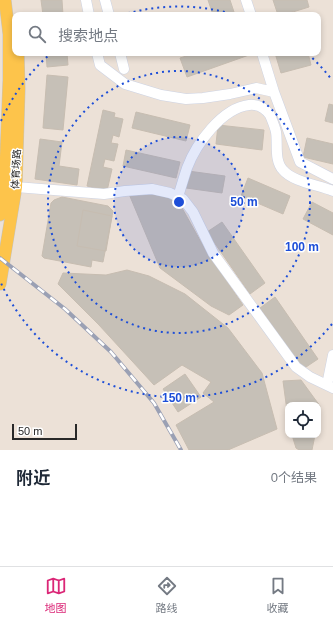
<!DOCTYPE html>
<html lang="zh">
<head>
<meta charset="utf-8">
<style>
  body { margin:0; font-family:Arial,"Noto Sans SC",sans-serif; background:#f2f2f3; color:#1f2937 }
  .controls { position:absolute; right:12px; bottom:12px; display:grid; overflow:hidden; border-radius:8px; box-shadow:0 2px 6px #0003 }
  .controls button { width:36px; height:36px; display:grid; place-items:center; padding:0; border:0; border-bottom:1px solid #e0e1e3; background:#fff; color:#1f2937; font:20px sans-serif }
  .scale { position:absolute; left:12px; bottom:10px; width:65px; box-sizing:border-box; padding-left:4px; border:2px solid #282828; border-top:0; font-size:11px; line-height:14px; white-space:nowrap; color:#282828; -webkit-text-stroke:3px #fff; paint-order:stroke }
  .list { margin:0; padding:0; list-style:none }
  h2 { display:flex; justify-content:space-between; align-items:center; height:52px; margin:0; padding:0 16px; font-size:17px }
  h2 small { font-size:13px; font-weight:400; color:#747a83 }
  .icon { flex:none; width:22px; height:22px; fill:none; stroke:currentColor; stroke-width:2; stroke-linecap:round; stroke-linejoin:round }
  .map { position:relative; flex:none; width:333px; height:450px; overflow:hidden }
  .search { position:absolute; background:#fff; box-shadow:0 2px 6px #0003; left:12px; right:12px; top:12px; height:44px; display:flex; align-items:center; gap:10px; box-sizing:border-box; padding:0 14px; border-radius:8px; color:#747a83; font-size:15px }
  .sheet { height:116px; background:#fff }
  nav { display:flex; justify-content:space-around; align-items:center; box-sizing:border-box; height:56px; border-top:1px solid #e0e1e3; background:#fff; font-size:11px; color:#747a83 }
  nav a { display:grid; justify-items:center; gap:2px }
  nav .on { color:#db2777 }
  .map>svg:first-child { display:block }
  .building { fill:#c6c0b7; stroke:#c7bdb1 }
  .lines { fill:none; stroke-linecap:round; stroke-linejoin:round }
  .minor-casing { stroke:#cdd3e3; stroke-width:11 }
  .major-casing { stroke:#c3c3c3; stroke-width:13 }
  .minor { stroke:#fff; stroke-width:10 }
  .major { stroke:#fdc44b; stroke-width:12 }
  .rail-casing { stroke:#9aa0b4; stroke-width:4 }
  .rail { stroke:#fff; stroke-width:2.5; stroke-dasharray:8; stroke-linecap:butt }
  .ring { fill:none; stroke:#1d4ed8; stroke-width:2; stroke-dasharray:2 4 }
  .labels { text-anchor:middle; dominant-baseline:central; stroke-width:3; stroke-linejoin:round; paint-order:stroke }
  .street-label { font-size:10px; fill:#282828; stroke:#fff }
  .centre { fill:#1d4ed8; stroke:#fff; stroke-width:2 }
  .ring-label { font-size:12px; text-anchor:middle; font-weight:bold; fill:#1d4ed8; stroke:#fff; stroke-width:3; stroke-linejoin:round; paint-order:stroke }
</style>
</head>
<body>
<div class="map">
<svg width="333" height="450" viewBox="0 0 333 450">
  <rect width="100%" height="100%" fill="#ece1d7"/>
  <!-- building -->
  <path class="building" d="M41 0H62L63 15H43Z
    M208 0H230L235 15H213Z
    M273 0H307L309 7 283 15H278Z
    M46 53H67L68 65 47 67Z
    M196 53H249V55L187 77 180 58Z
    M275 53H308L311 65 281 73Z
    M47 75 68 77 63 130 43 128Z
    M329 104 333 105V123L325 121Z
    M103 110 115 113 114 117 123 119 119 137 113 135 111 143 118 144 114 161 105 159 103 167 112 169 107 191 87 186Z
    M136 112 190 125 186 141 132 128Z
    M218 125 264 130 262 150 216 144Z
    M307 138 333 144V164L303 157Z
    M40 139 62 142 59 166 79 169 77 185 35 179Z
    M126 150 180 162 176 178 123 166Z
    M188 171 225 176 222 193 186 188Z
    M248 178 290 196 283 214 241 196Z
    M129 194H164L182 208 206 251 243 305 229 315 211 306 160 268Z
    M62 197 108 206 113 211 103 262 92 260 91 267 44 258 42 256 51 203 54 200Z
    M312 202 333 213V235L303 219Z
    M83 210 112 216 106 251 77 246Z
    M222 222 265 283 250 294 207 232Z
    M127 270 149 276 185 294 228 328 262 373 277 429 228 450H189L176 425 214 402 203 393 211 382 182 365 154 385 99 325 58 284 63 273 106 275Z
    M275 297 318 359 303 369 260 308Z
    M185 374 201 397 178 412 163 389Z
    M301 380 320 406 318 415V405H288V418L283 381Z
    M292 435H315L312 450H299L296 448Z"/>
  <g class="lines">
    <!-- minor casing -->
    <g class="minor-casing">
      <path id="minor" d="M86 0 89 15
        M105 0 109 15
        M246 0 251 15
        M97 53 100 65 125 84 161 95 186 99 203 98 230 94 256 88 274 92 300 162 333 179
        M120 53 124 69
        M262 53 274 92
        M16 187 104 194 125 191 152 189 170 193 183 199 193 212 213 253 296 367 310 377 333 388
        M178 197C181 187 184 177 187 168 196 144 222 108 249 105 257 104 265 108 270 115 272 120 275 127 276 132 278 144 274 161 283 170 293 182 319 185 333 191
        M327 385 333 355"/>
    </g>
    <!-- major casing -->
    <g class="major-casing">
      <path id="major" d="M0 215 5 184 9 80V34L5 0
        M0 284 16 187 19 89 18 53"/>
    </g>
    <!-- minor -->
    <use href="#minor" class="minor"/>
    <!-- major -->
    <use href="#major" class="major"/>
    <!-- rail casing -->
    <g class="rail-casing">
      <path id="rail" d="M0 258 65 309 111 352 154 403 181 450"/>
    </g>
    <!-- rail -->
    <use href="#rail" class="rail"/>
  </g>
  <!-- distance rings -->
  <circle cx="179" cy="202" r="65" fill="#1d4ed8" fill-opacity=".12"/>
  <g class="ring">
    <circle cx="179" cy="202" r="65"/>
    <circle cx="179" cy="202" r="131"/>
    <path d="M332 324A196 196 0 0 1 1 283M1 121A196 196 0 0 1 50 54M122 15A196 196 0 0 1 236 15M308 54A196 196 0 0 1 332 80"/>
  </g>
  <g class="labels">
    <!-- street labels -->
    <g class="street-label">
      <text transform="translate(16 169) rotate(-87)">体育场路</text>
    </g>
  </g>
  <circle cx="179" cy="202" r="6" class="centre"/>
  <g class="ring-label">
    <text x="244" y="206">50 m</text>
    <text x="302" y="251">100 m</text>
    <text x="179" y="402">150 m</text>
  </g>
</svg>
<div class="controls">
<button><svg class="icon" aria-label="locate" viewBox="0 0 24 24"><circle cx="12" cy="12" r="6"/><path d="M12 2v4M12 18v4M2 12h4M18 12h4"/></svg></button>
</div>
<div class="scale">50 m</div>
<div class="search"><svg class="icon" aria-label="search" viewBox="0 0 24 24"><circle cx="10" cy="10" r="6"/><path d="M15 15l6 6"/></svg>搜索地点</div>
</div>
<section class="sheet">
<h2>附近<small>0个结果</small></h2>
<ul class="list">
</ul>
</section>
<nav>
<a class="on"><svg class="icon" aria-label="map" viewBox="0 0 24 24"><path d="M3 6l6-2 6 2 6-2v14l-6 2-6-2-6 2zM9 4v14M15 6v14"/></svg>地图</a>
<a><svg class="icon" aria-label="directions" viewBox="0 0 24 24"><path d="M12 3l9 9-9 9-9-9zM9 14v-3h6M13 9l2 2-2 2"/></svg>路线</a>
<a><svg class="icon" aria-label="saved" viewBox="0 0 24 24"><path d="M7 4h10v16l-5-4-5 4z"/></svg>收藏</a>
</nav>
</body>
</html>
